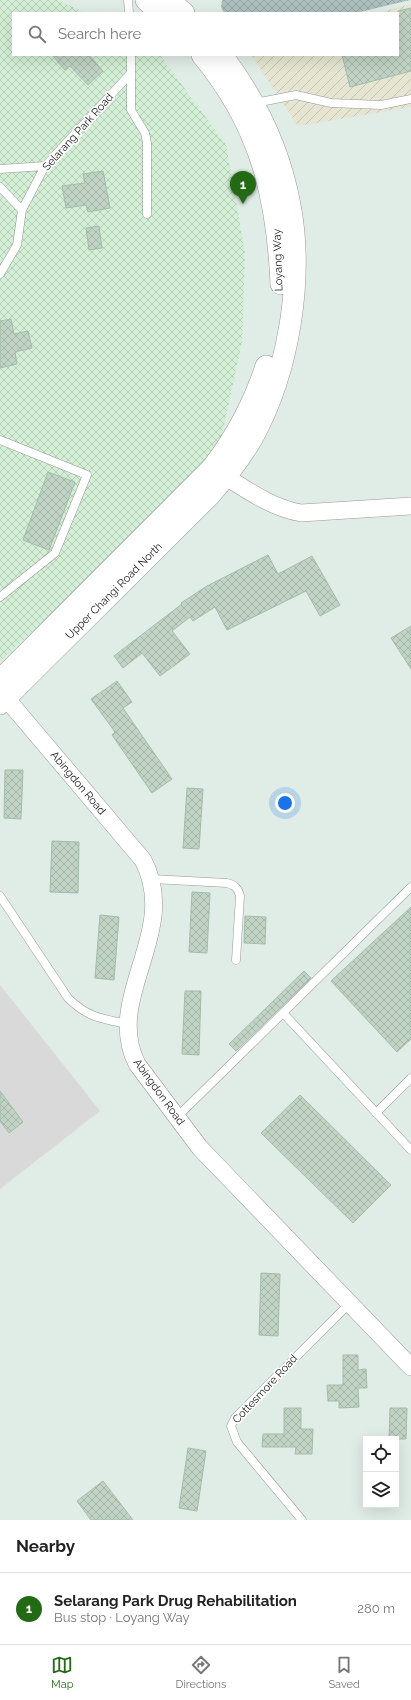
<!DOCTYPE html>
<html lang="en">
<head>
<meta charset="utf-8">
<style>
  body { margin:0; font-family:Raleway,sans-serif; background:#f6f6f6; color:#222 }
  .controls { position:absolute; right:12px; bottom:12px; display:grid; overflow:hidden; border-radius:0px; box-shadow:0 4px 16px #0002 }
  .controls button { width:36px; height:36px; display:grid; place-items:center; padding:0; border:0; border-bottom:1px solid #e0e0e0; background:#fff; color:#222; font:20px sans-serif }
  .you { position:absolute; left:285px; top:803px; width:14px; height:14px; margin:-10px; border:3px solid #fff; border-radius:50%; background:#1a73e8; box-shadow:0 0 0 6px #1a73e833 }
  .badge { display:grid; place-items:center; width:26px; height:26px; border-radius:50%; background:#236a14; color:#fff; font-size:13px; font-weight:700 }
  .pin { position:absolute; translate:-50% -33px; filter:drop-shadow(0 1px 2px #0008) }
  .pin::after { content:''; position:absolute; top:21px; width:14px; height:12px; background:inherit; clip-path:polygon(0 0,100% 0,50% 100%) }
  .list { margin:0; padding:0; list-style:none }
  h2 { display:flex; justify-content:space-between; align-items:center; height:52px; margin:0; padding:0 16px; font-size:17px }
  h2 small { font-size:13px; font-weight:400; color:#767676 }
  .list li { display:grid; grid-template-columns:26px 1fr auto; gap:12px; align-items:center; box-sizing:border-box; height:72px; padding:0 16px; border-top:1px solid #e0e0e0 }
  .list b { display:block; font-size:15px; white-space:nowrap }
  .list p { margin:0; font-size:13px; white-space:nowrap; color:#767676 }
  .list em { font-size:13px; font-style:normal; color:#767676 }
  .icon { flex:none; width:22px; height:22px; fill:none; stroke:currentColor; stroke-width:2; stroke-linecap:round; stroke-linejoin:round }
  .map { position:relative; flex:none; width:411px; height:1520px; overflow:hidden }
  .search { position:absolute; background:#fff; box-shadow:0 4px 16px #0002; left:12px; right:12px; top:12px; height:44px; display:flex; align-items:center; gap:10px; box-sizing:border-box; padding:0 14px; border-radius:0px; color:#767676; font-size:15px }
  .sheet { height:124px; background:#fff }
  nav { display:flex; justify-content:space-around; align-items:center; box-sizing:border-box; height:56px; border-top:1px solid #e0e0e0; background:#fff; font-size:11px; color:#767676 }
  nav a { display:grid; justify-items:center; gap:2px }
  nav .on { color:#236a14 }
  .map>svg:first-child { display:block }
  .residential { fill:#d8d9d8 }
  .industrial { fill:url(#industrial-furrows) }
  .military { fill:url(#military-cross-hatch) }
  .construction { fill:url(#construction-cross-hatch) }
  .building { fill:url(#building-cross-hatch); stroke:#a3bdaa }
  .lines { fill:none; stroke-linecap:round; stroke-linejoin:round }
  .service-casing { stroke:#989898; stroke-width:9 }
  .minor-casing { stroke:#989898; stroke-width:18 }
  .tertiary-casing { stroke:#989898; stroke-width:22 }
  .service { stroke:#fff; stroke-width:8 }
  .minor { stroke:#fff; stroke-width:17 }
  .tertiary { stroke:#fff; stroke-width:21 }
  .labels { text-anchor:middle; dominant-baseline:central; stroke-width:3.5; stroke-linejoin:round; paint-order:stroke }
  .street-label { font-size:11px; fill:#1b1b1b; stroke:#fff }
</style>
</head>
<body>
<div class="map">
<svg width="411" height="1520" viewBox="0 0 411 1520">
  <defs>
    <pattern id="industrial-furrows" width="10" height="10" patternUnits="userSpaceOnUse"><rect width="10" height="10" fill="#e5e5d2"/><path d="M-1 1l2-2M0 10L10 0M9 11l2-2" fill="none" stroke="#c4c4b4"/></pattern>
    <pattern id="military-cross-hatch" width="8" height="8" patternUnits="userSpaceOnUse"><rect width="8" height="8" fill="#d3efd5"/><path d="M0 0l8 8M0 8l8-8" fill="none" stroke="#b5ccb6"/></pattern>
    <pattern id="construction-cross-hatch" width="8" height="8" patternUnits="userSpaceOnUse"><rect width="8" height="8" fill="#acc0bd"/><path d="M0 0l8 8M0 8l8-8" fill="none" stroke="#93a4a2"/></pattern>
    <pattern id="building-cross-hatch" width="8" height="8" patternUnits="userSpaceOnUse"><rect width="8" height="8" fill="#c1d3c5"/><path d="M0 0l8 8M0 8l8-8" fill="none" stroke="#a5b5a9"/></pattern>
  </defs>
  <rect width="100%" height="100%" fill="#e0ece6"/>
  <!-- residential -->
  <path class="residential" d="M0 985 100 1111 0 1189Z"/>
  <!-- industrial -->
  <path class="industrial" d="M411 4V107L298 126 251 55H398V13H377Z"/>
  <!-- military -->
  <path class="military" d="M0 0H57L86 13H13V55H160L226 145 245 253 242 342 217 457 0 662Z"/>
  <!-- construction -->
  <path class="construction" d="M222 0H410L356 13H224L221 7Z"/>
  <!-- building -->
  <path class="building" d="M411 8V71L350 87 342 55H398V11Z
    M52 55H89L103 71 88 85 70 66 65 70Z
    M103 171 110 208 88 212 86 205 66 208 62 186 85 183 83 174Z
    M99 226 102 248 89 250 86 228Z
    M11 319 14 334 28 331 32 348 15 352 17 364 0 368V321Z
    M48 472 75 482 49 550 23 540Z
    M268 555 278 574 312 556 340 605 320 616 306 591 227 630 215 607 193 621 190 617 172 631 190 654 160 676 142 653 123 668 114 656 182 604 181 603 207 586Z
    M411 626V669L391 638Z
    M117 681 132 702 123 708 172 779 152 793 112 735 115 732 91 699Z
    M5 770H23L21 819 4 818Z
    M187 788 203 789 199 849 183 848Z
    M52 841 79 842 78 893 50 892Z
    M192 892 210 893 207 953 189 952Z
    M411 907V1039L397 1052 331 981Z
    M100 915 119 917 114 980 95 978Z
    M245 916 266 917 265 944 244 943Z
    M304 971 311 978 236 1051 229 1044Z
    M185 991H201L199 1055 182 1054Z
    M0 1091 23 1122 9 1133 0 1121Z
    M300 1095 391 1185 353 1223 261 1133Z
    M261 1273 280 1274 278 1336 259 1335Z
    M343 1355H358V1370L366 1369 367 1388H358L359 1407 339 1408V1401H328L327 1385H343Z
    M284 1408H301V1429H313L312 1454H295L296 1447H262L263 1434H284Z
    M390 1408H407L406 1439H389Z
    M188 1448 206 1451 197 1511 179 1508Z
    M103 1481 133 1520H91L77 1501Z"/>
  <g class="lines">
    <!-- service casing -->
    <g class="service-casing">
      <path id="service" d="M128 0 129 13
        M131 55V110L145 133 147 143V214
        M255 103 296 95 331 103 381 105 411 99
        M0 169 45 166
        M0 187 22 210
        M0 274 17 245 22 210 45 166 131 73
        M0 440 87 475 55 553 0 597
        M152 879 227 883C235 885 238 888 240 896L236 960
        M0 896 68 998C88 1018 103 1019 128 1024
        M283 1013 411 1150
        M376 1113 411 1078
        M177 1117 411 887
        M302 1520 237 1442 231 1426 235 1418 350 1303"/>
    </g>
    <!-- minor casing -->
    <g class="minor-casing">
      <path id="minor" d="M226 477C250 492 273 508 301 513L411 506
        M0 691 143 860C181 932 103 997 137 1064L200 1148 411 1367"/>
    </g>
    <!-- tertiary casing -->
    <g class="tertiary-casing">
      <path id="tertiary" d="M146 0 161 13
        M169 0 184 13
        M202 55C260 125 277 195 281 284
        M0 680 212 468C236 437 254 403 266 366
        M0 704 210 495C226 477 241 458 253 437 289 371 304 278 290 205 280 150 255 99 222 55"/>
    </g>
    <!-- service -->
    <use href="#service" class="service"/>
    <!-- minor -->
    <use href="#minor" class="minor"/>
    <!-- tertiary -->
    <use href="#tertiary" class="tertiary"/>
  </g>
  <g class="labels">
    <!-- street labels -->
    <g class="street-label">
      <text transform="translate(78 132) rotate(-48)">Selarang Park Road</text>
      <text transform="translate(278 260) rotate(-92)">Loyang Way</text>
      <text transform="translate(114 591) rotate(-45)">Upper Changi Road North</text>
      <text transform="translate(78 783) rotate(50)">Abingdon Road</text>
      <text transform="translate(159 1092) rotate(54)">Abingdon Road</text>
      <text transform="translate(265 1389) rotate(-47)">Cottesmore Road</text>
    </g>
  </g>
</svg>
<div class="controls">
<button><svg class="icon" aria-label="locate" viewBox="0 0 24 24"><circle cx="12" cy="12" r="6"/><path d="M12 2v4M12 18v4M2 12h4M18 12h4"/></svg></button>
<button><svg class="icon" aria-label="layers" viewBox="0 0 24 24"><path d="M12 4l9 5-9 5-9-5zM3 14l9 5 9-5"/></svg></button>
</div>
<div class="you"></div>
<div class="pin badge" style="left:243px;top:204px">1</div>
<div class="search"><svg class="icon" aria-label="search" viewBox="0 0 24 24"><circle cx="10" cy="10" r="6"/><path d="M15 15l6 6"/></svg>Search here</div>
</div>
<section class="sheet">
<h2>Nearby<small></small></h2>
<ul class="list">
<li><span class="badge">1</span><div><b>Selarang Park Drug Rehabilitation</b><p>Bus stop · Loyang Way</p></div><em>280 m</em></li>
</ul>
</section>
<nav>
<a class="on"><svg class="icon" aria-label="map" viewBox="0 0 24 24"><path d="M3 6l6-2 6 2 6-2v14l-6 2-6-2-6 2zM9 4v14M15 6v14"/></svg>Map</a>
<a><svg class="icon" aria-label="directions" viewBox="0 0 24 24"><path d="M12 3l9 9-9 9-9-9zM9 14v-3h6M13 9l2 2-2 2"/></svg>Directions</a>
<a><svg class="icon" aria-label="saved" viewBox="0 0 24 24"><path d="M7 4h10v16l-5-4-5 4z"/></svg>Saved</a>
</nav>
</body>
</html>
